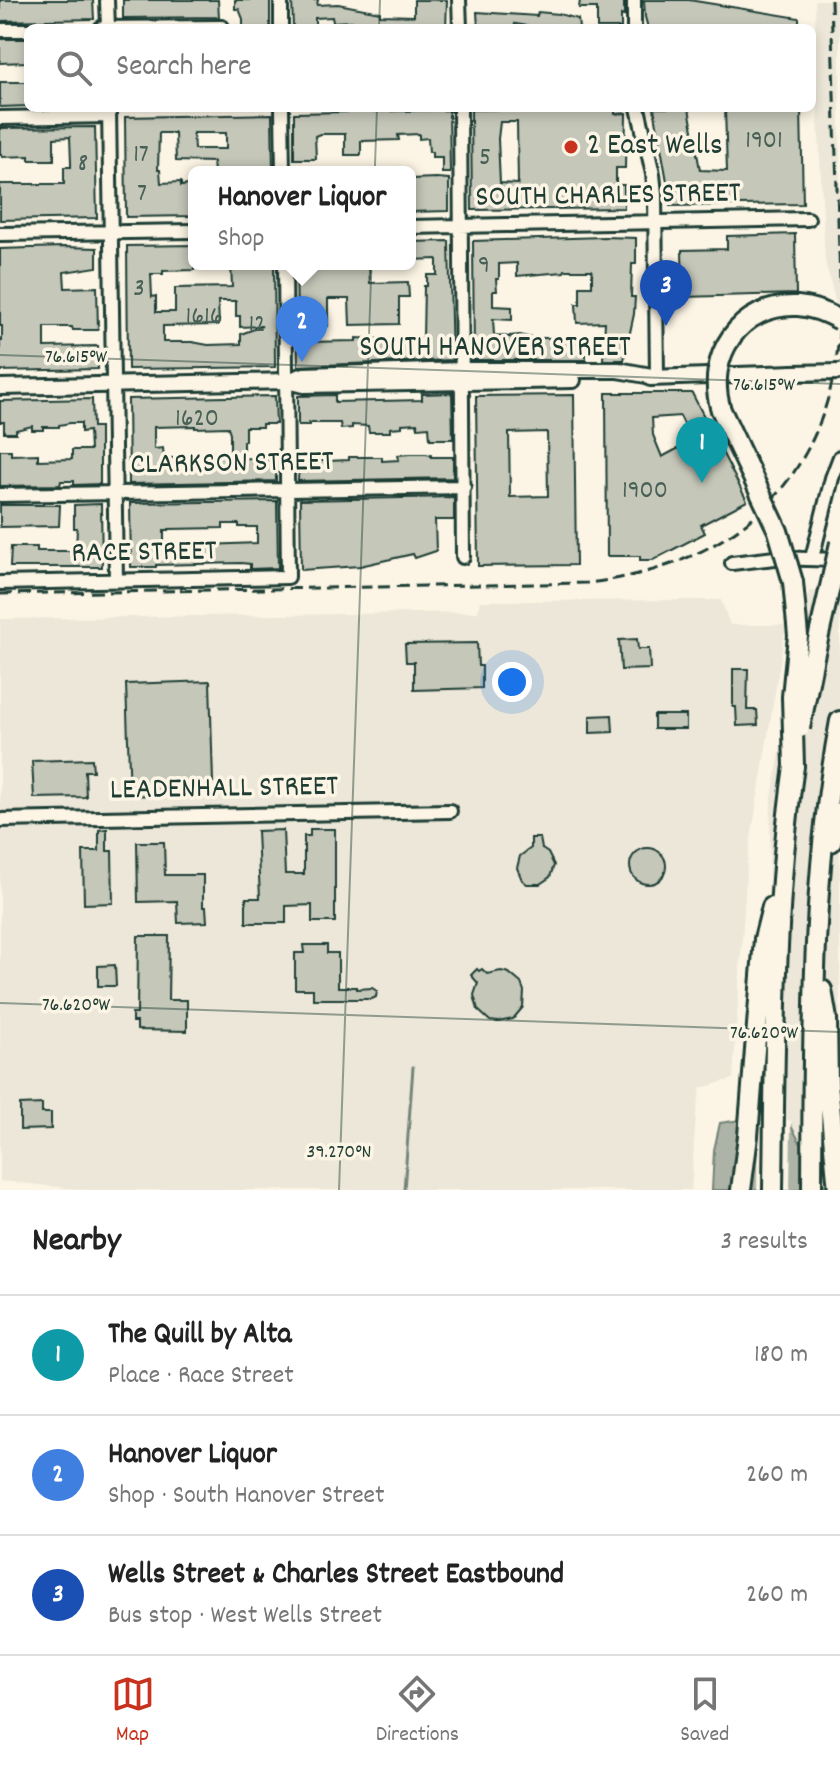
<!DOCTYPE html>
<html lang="en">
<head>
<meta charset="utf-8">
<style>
  body { margin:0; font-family:Dekko,sans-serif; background:#f6f6f6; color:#222 }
  .you { position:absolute; left:512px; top:682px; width:28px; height:28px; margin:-20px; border:6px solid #fff; border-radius:50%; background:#1a73e8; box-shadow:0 0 0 12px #1a73e833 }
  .badge { display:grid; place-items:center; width:52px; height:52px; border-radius:50%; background:#c8321e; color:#fff; font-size:26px; font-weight:700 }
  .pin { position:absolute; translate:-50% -66px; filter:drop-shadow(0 2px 4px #0008) }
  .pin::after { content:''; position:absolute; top:42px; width:28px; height:24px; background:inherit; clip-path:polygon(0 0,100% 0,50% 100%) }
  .popup { position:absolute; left:188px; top:166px; width:228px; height:104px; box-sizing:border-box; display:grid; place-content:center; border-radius:12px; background:#fff; filter:drop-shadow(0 2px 6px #0005); font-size:26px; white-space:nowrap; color:#767676 }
  .popup b { font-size:30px; color:#222 }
  .popup::after { content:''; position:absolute; left:50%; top:100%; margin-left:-16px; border:16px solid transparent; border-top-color:#fff }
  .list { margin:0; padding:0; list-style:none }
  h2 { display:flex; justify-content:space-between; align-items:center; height:104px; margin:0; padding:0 32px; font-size:34px }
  h2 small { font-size:26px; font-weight:400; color:#767676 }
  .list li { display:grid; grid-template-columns:52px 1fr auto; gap:24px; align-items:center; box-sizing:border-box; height:120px; padding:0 32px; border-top:2px solid #e0e0e0 }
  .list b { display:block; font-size:30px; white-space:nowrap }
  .list p { margin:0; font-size:26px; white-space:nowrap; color:#767676 }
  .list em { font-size:26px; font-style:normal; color:#767676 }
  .icon { flex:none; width:44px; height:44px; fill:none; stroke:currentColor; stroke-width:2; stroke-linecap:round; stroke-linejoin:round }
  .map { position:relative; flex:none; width:840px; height:1190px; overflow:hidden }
  .search { position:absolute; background:#fff; box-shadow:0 4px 12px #0003; left:24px; right:24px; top:24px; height:88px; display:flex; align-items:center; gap:20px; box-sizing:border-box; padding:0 28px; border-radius:12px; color:#767676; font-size:30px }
  .sheet { height:464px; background:#fff }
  nav { display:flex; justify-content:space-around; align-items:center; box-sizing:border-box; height:112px; border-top:2px solid #e0e0e0; background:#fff; font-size:22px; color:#767676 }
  nav a { display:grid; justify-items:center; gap:4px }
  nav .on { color:#c8321e }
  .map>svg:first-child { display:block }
  .built { fill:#ece7d8 }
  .water { fill:#aeb3a7; stroke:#758479; stroke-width:2 }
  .pier { fill:#fcf5e5 }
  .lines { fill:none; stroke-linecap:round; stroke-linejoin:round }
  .stream { stroke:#758479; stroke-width:3 }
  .building { fill:#c5c7b9; stroke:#1f3d34; stroke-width:2; fill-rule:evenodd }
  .minor-casing { stroke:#1f3d34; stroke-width:18 }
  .major-casing { stroke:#1f3d34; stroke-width:20 }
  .highway-casing { stroke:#1f3d34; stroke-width:24 }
  .minor { stroke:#fcf5e5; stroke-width:12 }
  .major { stroke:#fcf5e5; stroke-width:14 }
  .highway { stroke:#fcf5e5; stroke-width:18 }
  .rail { stroke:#1f3d34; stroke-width:3; stroke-dasharray:12 6; stroke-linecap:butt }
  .major-bridge-casing { stroke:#1f3d34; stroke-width:20; stroke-linecap:butt }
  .highway-bridge-casing { stroke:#1f3d34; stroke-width:24; stroke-linecap:butt }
  .major-bridge { stroke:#fcf5e5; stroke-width:14 }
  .highway-bridge { stroke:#fcf5e5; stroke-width:18 }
  .ticks { fill:none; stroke:#1f3d34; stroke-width:2; stroke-opacity:0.45 }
  .poi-dot { fill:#c8321e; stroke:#fcf5e5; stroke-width:3 }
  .labels { text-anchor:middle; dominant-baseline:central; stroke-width:7; stroke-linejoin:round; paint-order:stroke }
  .number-label { font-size:26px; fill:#486055 }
  .poi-label { font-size:30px; fill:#1f3d34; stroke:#fcf5e5; text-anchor:start }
  .street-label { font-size:30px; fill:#1f3d34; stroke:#fcf5e5 }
  .ticks-label { font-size:20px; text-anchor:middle; fill:#1f3d34; stroke:#fcf5e5; stroke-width:7; stroke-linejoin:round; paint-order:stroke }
</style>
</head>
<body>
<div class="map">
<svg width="840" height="1190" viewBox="0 0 840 1190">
  <rect width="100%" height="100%" fill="#fcf5e5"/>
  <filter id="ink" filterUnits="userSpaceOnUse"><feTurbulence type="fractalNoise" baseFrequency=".0125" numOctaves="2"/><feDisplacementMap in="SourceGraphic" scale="16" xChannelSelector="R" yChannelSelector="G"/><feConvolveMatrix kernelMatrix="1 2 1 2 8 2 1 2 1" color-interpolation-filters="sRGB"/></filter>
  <g filter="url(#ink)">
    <!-- built -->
    <path class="built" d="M815 0H840V305L836 304 825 261 817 96Z
      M809 591H840V1190L823 1185 762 1117 771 802Z
      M721 600 730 625H786L747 863 733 1079 701 1088 696 1114 691 1190H87L0 1181V619L478 612 480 601Z"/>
    <!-- water -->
    <path class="water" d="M762 1117 790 1124 823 1184 840 1190H712L714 1150 720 1123Z"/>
    <!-- pier -->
    <path class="pier" d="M763 1113 791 1121 790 1190H757L758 1114Z"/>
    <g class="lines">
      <!-- stream -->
      <path class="stream" d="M404 1190 413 1067"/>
    </g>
    <!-- building -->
    <path class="building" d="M0 0H93L94 19 0 21Z
      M123 0H218L219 17 123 18Z
      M235 0H270V28H243V19L239 9H235Z
      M292 0H318L317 5 338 4 380 12V15L414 16V0H447L446 28H401V25H379V28H358V25H352V21L333 22 332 17 315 18V28H293Z
      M580 0H624V16L621 15V28H597V8H579Z
      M644 0H689L799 18V28H648L645 17Z
      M477 12 537 16 538 12 559 14 578 19 579 28H540L515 24 514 28H478Z
      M0 39H28V62L0 63Z
      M0 82H26L28 106 0 107Z
      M516 108H615V114L626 113 625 168H616V185H624V208L472 210 471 110 516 109ZM500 122H517L518 184 500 183 498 139Z
      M654 108H689L700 170 727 171 725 108H801L803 204 670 206 668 187Z
      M449 110 450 173H442V157H432V152H429L428 138 419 139V134L398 135 399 140 361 141V155H345V134H320L315 136 316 159H294V113Z
      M272 114 273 172H214L213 162 176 161 175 133H159L158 170H160L161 183 181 182V186L189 185V189H194V216L126 217 125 117ZM193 133H226V149H194Z
      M95 127 97 218 0 220V184H64V167H71V162L70 137 54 138V160H29V156L2 157V155H0V128Z
      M436 178 449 179V211L410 212V179Z
      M795 234 796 294 683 297 682 250 727 249V236Z
      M604 237 636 238V264H632L631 297H635L634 314 624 360H603L605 322 577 323 576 304H580V286H592V270H565L564 272 517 276V263L499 264V279H496L497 291H493V306L512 307V320L493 319 494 335 510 337V336L520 335 532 338H575V342H586V360H474L473 241Z
      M449 241 452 360 298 366 296 264H369L370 283 408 282 409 297H399V324L350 325 349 299H328V326H305L306 342 356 341V338L378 339V340L423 338 424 286H427V275H437V259L410 260V242Z
      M194 245V270L163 271V274H151L152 297 156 296V312H175V288L232 287 231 264H274L275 367 128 369 127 246ZM218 301H236V316H240V327L262 326 241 334V344L208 345 192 342H163V326L219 325Z
      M63 247 97 248V267L64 272 65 288 97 287 98 330H73L72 327H45V347L98 346V369L0 371V341H2V326H0V249Z
      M452 393 453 439H430L429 427 418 428 417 423 402 424V427L390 428V432H369L368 426 352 425V428L341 429 340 423H309V425H298V396L335 395V402L379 401 422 400V394Z
      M606 393H692L747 501 701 525 705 533 653 560H640V556H607ZM680 416 692 441 662 457 653 435 652 418Z
      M574 395 576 565 478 566 476 396ZM547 432 548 496 510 497 509 433Z
      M275 396 276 424H262V427H245V441H243V458L270 459V461H276V481L129 484 128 399ZM195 426V428L228 427 230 433V452L209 453V458H164L163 448 154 449V427Z
      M92 399 93 427H100V484L74 485V481H61L60 485 0 486V450H11V455L38 454V460L72 459V450H90L89 431 81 432V423H70L59 425V427H43V430H32V426L16 430V433H4V422H0V401Z
      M410 454H426L431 455V457H453V478L298 481 299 458H311V461H328L349 460V457H382V461L399 460 398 455Z
      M454 497V520H435L436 551 415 558 413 554 360 566 301 570 300 500Z
      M277 501 278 568 250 569V564L241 563 156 565V567H131L130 503ZM223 524H239V527H257V543L207 545 164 543V530H169V529L223 528Z
      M101 504 102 567H10L11 547H37V551H76L77 528H74V505Z
      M0 505H60L59 526 0 527Z
      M637 639 638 649H649L650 669 621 670 619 640Z
      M477 643 478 666H482V688L414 690V662H406L405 644Z
      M733 669H748L747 710H757L758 725 737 726 736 707H733Z
      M210 681 213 782 199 793 130 796 126 684Z
      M612 715 613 732 590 733V716Z
      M654 715H686V729H654Z
      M92 759 93 771H85L86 797 34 798 32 761Z
      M107 829V851H112L113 903 84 904 83 851H99V830Z
      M310 829H335V922H312V905L286 906V923H246V898H260L257 831 283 830 285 874H304V836H310Z
      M531 838H540L542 849 548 853 554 865 550 877 540 884H527L522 880 517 868 520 856 531 848Z
      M137 842H164L165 875H203V907H206L207 922 178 923 177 901 138 902Z
      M630 866a18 18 0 1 1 36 0a18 18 0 1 1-36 0Z
      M138 936H169L168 1000H187V1031L137 1030V1022H132V1014H137Z
      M303 945H327V953H338V987H357V989L372 988 377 991 376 997 372 999H313V989H295V953H304Z
      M115 965 116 986H98V966Z
      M477 969 479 971 482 969 487 974 501 971 509 973 521 983 524 991 523 1007 513 1019 498 1022 490 1021 478 1010 474 995 478 983 471 975Z
      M42 1104V1113H51V1129L20 1130V1105Z"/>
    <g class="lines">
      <!-- minor casing -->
      <g class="minor-casing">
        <path id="minor" d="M107 0 108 28
          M281 0V28
          M459 0 460 28
          M634 0V28
          M101 28 222 27
          M0 30H28
          M109 108 116 581
          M282 108 283 172
          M460 108 463 557
          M638 108 653 174 655 194 657 377
          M0 118 109 116
          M410 227 808 219
          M0 234 194 231
          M0 495 464 487
          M812 558 832 478 840 457
          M732 563 775 558 840 560
          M0 583 288 577 285 264
          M0 820 450 811"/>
      </g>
      <!-- major casing -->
      <g class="major-casing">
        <path id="major" d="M650 378 793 373
          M287 381 304 385 573 380
          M0 387 287 381 304 375 462 370H618L657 377"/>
      </g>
      <!-- highway casing -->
      <g class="highway-casing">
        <path id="highway" d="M831 842 840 812
          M822 990 827 1019 828 1082 838 1190
          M741 1190 748 1136 764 939 772 907
          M773 1190C775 1048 774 907 794 766
          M812 1190C813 1033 811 876 840 721"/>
      </g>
      <!-- minor -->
      <use href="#minor" class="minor"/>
      <!-- major -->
      <use href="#major" class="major"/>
      <!-- highway -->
      <use href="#highway" class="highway"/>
      <!-- rail -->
      <path class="rail" d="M831 0 840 282
        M0 594 587 583C741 566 835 473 840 317"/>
      <!-- major-bridge casing -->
      <g class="major-bridge-casing">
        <path id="major-bridge" d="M793 373 840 372"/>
      </g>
      <!-- highway-bridge casing -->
      <g class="highway-bridge-casing">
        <path id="highway-bridge" d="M800 728 814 657 840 543
          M794 766 792 697 798 636 793 582 778 531 721 410C704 357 740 303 798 306 813 307 827 313 840 320"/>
      </g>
      <!-- major-bridge -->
      <use href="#major-bridge" class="major-bridge"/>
      <!-- highway-bridge -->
      <use href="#highway-bridge" class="highway-bridge"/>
    </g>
  </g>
  <!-- ticks -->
  <path class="ticks" d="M379 28 380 0M0 355 840 384M0 1003 840 1032M339 1190 377 108"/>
  <!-- markers -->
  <circle class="poi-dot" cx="571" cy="147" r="8"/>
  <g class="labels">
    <!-- number labels -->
    <g class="number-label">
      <text x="764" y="141">1901</text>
      <text x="141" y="155">17</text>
      <text x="485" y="158">5</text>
      <text x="83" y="164">8</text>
      <text x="142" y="194">7</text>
      <text x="484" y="266">9</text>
      <text x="139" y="289">3</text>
      <text x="204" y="317">1616</text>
      <text x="257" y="325">12</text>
      <text x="197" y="419">1620</text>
      <text x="645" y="491">1900</text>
    </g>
    <!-- poi labels -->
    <g class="poi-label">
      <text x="587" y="147">2 East Wells</text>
    </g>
    <!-- street labels -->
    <g class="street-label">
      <text transform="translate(608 197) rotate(-1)">SOUTH CHARLES STREET</text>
      <text x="495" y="349">SOUTH HANOVER STREET</text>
      <text transform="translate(232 465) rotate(-1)">CLARKSON STREET</text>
      <text transform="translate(144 554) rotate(-1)">RACE STREET</text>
      <text transform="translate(224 790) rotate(-1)">LEADENHALL STREET</text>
    </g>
  </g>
  <g class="ticks-label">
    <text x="76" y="362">76.615°W</text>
    <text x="764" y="390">76.615°W</text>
    <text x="76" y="1010">76.620°W</text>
    <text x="764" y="1038">76.620°W</text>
    <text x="339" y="1157">39.270°N</text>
  </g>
</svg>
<div class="you"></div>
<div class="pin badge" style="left:702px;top:483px;background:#0f9aa8">1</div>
<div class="pin badge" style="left:302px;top:362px;background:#3f7fe0">2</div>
<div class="popup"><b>Hanover Liquor</b>Shop</div>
<div class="pin badge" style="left:666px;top:326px;background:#1a4fb4">3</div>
<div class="search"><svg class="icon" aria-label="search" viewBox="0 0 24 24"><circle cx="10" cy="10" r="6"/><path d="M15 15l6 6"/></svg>Search here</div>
</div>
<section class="sheet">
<h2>Nearby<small>3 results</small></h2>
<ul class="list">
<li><span class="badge" style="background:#0f9aa8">1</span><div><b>The Quill by Alta</b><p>Place · Race Street</p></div><em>180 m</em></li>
<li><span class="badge" style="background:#3f7fe0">2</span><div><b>Hanover Liquor</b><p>Shop · South Hanover Street</p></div><em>260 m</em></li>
<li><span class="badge" style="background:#1a4fb4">3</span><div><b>Wells Street &amp; Charles Street Eastbound</b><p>Bus stop · West Wells Street</p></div><em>260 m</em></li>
</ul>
</section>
<nav>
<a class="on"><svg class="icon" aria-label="map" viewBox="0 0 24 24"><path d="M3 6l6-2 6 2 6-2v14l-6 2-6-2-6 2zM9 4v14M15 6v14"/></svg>Map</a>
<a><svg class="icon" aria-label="directions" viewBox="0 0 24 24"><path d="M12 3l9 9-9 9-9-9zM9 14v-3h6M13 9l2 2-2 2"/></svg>Directions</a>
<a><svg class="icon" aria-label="saved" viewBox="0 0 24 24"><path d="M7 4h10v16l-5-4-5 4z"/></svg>Saved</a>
</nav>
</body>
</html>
